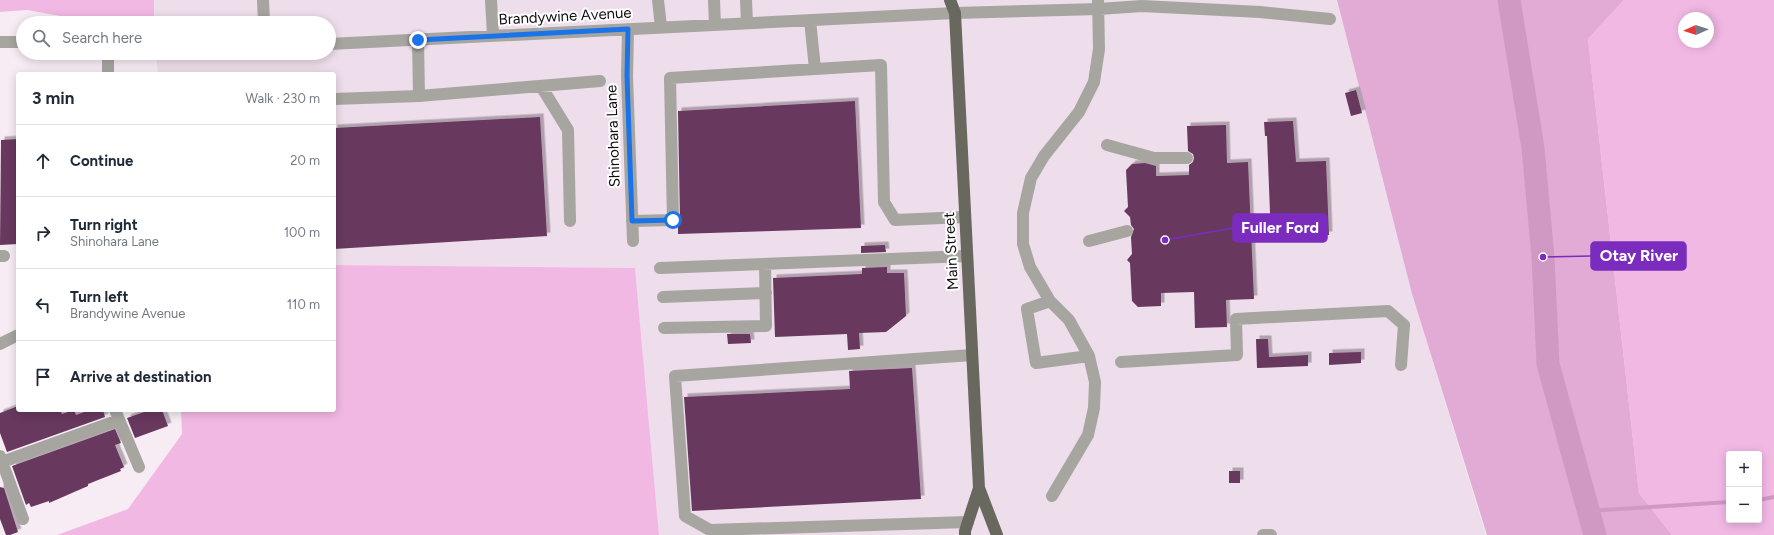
<!DOCTYPE html>
<html lang="en">
<head>
<meta charset="utf-8">
<style>
  body { margin:0; font-family:Figtree,sans-serif; background:#f2f2f3; color:#1f2937 }
  .controls { position:absolute; right:12px; bottom:12px; display:grid; overflow:hidden; border-radius:4px; box-shadow:0 2px 10px #0003 }
  .controls button { width:36px; height:36px; display:grid; place-items:center; padding:0; border:0; border-bottom:1px solid #e0e1e3; background:#fff; color:#1f2937; font:20px sans-serif }
  .compass { position:absolute; left:1678px; top:12px; width:36px; height:36px; border-radius:50%; background:#fff; box-shadow:0 2px 10px #0003; rotate:267deg }
  .stop { position:absolute; width:12px; height:12px; margin:-9px; border:3px solid #1a73e8; border-radius:50%; background:#fff }
  .stop.end { background:#1a73e8; border-color:#fff; box-shadow:0 1px 4px #0008 }
  .list { margin:0; padding:0; list-style:none }
  h2 { display:flex; justify-content:space-between; align-items:center; height:52px; margin:0; padding:0 16px; font-size:17px }
  h2 small { font-size:13px; font-weight:400; color:#747a83 }
  .list li { display:grid; grid-template-columns:26px 1fr auto; gap:12px; align-items:center; box-sizing:border-box; height:72px; padding:0 16px; border-top:1px solid #e0e1e3 }
  .list b { display:block; font-size:15px; white-space:nowrap }
  .list p { margin:0; font-size:13px; white-space:nowrap; color:#747a83 }
  .list em { font-size:13px; font-style:normal; color:#747a83 }
  .icon { flex:none; width:22px; height:22px; fill:none; stroke:currentColor; stroke-width:2; stroke-linecap:round; stroke-linejoin:round }
  .map { position:relative; flex:none; width:1774px; height:535px; overflow:hidden }
  .search { position:absolute; background:#fff; box-shadow:0 2px 10px #0003; left:16px; top:16px; width:320px; height:44px; display:flex; align-items:center; gap:10px; box-sizing:border-box; padding:0 14px; border-radius:22px; color:#747a83; font-size:15px }
  .panel { position:absolute; background:#fff; box-shadow:0 2px 10px #0003; left:16px; top:72px; width:320px; height:340px; border-radius:4px }
  .map>svg:first-child { display:block }
  .built { fill:#eeddea }
  .green { fill:#f1b8e4; fill-rule:evenodd }
  .forest { fill:#e2abd6 }
  .lines { fill:none; stroke-linecap:round; stroke-linejoin:round }
  .stream { stroke:#d099c4; stroke-width:4 }
  .river { stroke:#d099c4; stroke-width:23 }
  .building { fill:#68385e; filter:url(#shadow) }
  .minor { stroke:#a6a5a0; stroke-width:12 }
  .major { stroke:#69685f; stroke-width:12 }
  .route { stroke:#1a73e8; stroke-width:5 }
  .labels { text-anchor:middle; dominant-baseline:central; stroke-width:4; stroke-linejoin:round; paint-order:stroke }
  .street-label { font-size:15px; fill:#110d10; stroke:#fff }
  .leader { fill:none; stroke:#7b2cbf; stroke-width:1.5 }
  .callout-dot { fill:#7b2cbf; stroke:#fff; stroke-width:1.5 }
  .callout { fill:#7b2cbf; stroke:#7b2cbf; stroke-width:1.5 }
  .callout-label { font-size:16px; text-anchor:middle; font-weight:bold; fill:#fff }
</style>
</head>
<body>
<div class="map">
<svg width="1774" height="535" viewBox="0 0 1774 535">
  <defs>
    <filter id="shadow"><feDropShadow dx="3.5" dy="-3.5" stdDeviation="0" flood-color="#0004"/></filter>
  </defs>
  <rect width="100%" height="100%" fill="#f7ecf4"/>
  <!-- built -->
  <path class="built" d="M154 0H1337L1412 294 1486 535H659L635 268 334 265V74H158L156 53H329V23H154Z"/>
  <!-- green -->
  <path class="green" d="M0 0H154V23H100L27 10 0 12Z
    M1624 0H1774V535H1672L1639 493 1588 39ZM1684 18H1708V42H1684ZM1729 454H1759V520H1729Z
    M334 265 635 268 659 535H57L128 509 182 434 181 410H334Z"/>
  <!-- forest -->
  <path class="forest" d="M1337 0H1624L1588 39 1639 493 1672 535H1487L1412 294Z"/>
  <g class="lines">
    <!-- stream -->
    <path class="stream" d="M1759 500 1774 497
      M1588 511 1729 502"/>
    <!-- river -->
    <path class="river" d="M1509 0 1533 148 1543 257 1548 364 1595 535"/>
  </g>
  <!-- building -->
  <path class="building" d="M1356 90 1362 113 1351 116 1345 93Z
    M855 101 861 228 678 234V226L680 220 678 111Z
    M540 117 547 236 334 249V128Z
    M1293 121 1296 162 1326 161 1329 235 1271 238 1267 136H1265L1264 122Z
    M1226 125 1227 163 1248 162 1254 299 1226 300 1227 327 1195 328 1194 292 1161 293V306L1138 307 1132 301 1130 263 1127 260 1132 254 1131 237 1134 229 1131 225 1130 217 1124 211 1128 207 1126 170 1132 164 1145 163 1156 166V176L1189 175V165L1193 162 1194 158 1193 154 1188 151 1187 126Z
    M18 139V244L0 245 1 140Z
    M885 245 886 252 861 253V246Z
    M887 267V273H904L906 316 886 332 859 333 860 349 848 350 847 334 775 337 773 278 862 274V268Z
    M727 334H750L751 343 728 344Z
    M1256 339H1268L1269 357 1308 355V366L1257 368Z
    M1361 352V363L1329 365V353Z
    M912 368 921 499 692 511 684 397 850 389 849 371Z
    M18 406V410H60L62 414 74 410 76 415 90 410H103L105 417 7 452 0 433V413Z
    M150 410H162L168 426 135 438 127 418Z
    M115 429 121 443 115 445 124 467 120 469 121 471 88 484V486L49 503V501L31 507 29 503 26 505 12 466Z
    M1229 471H1240V483H1229Z
    M0 487 4 488 18 532 10 535H6L0 519Z"/>
  <g class="lines">
    <!-- minor -->
    <path class="minor" d="M263 0 264 23
      M491 0 493 36
      M658 0 661 27
      M714 0 715 25
      M746 0 747 23
      M810 20 815 69
      M628 29 627 76 633 241
      M0 42H23
      M329 44 955 13 1099 9 1142 6 1260 12 1330 19
      M108 53V74
      M541 86 568 130 570 221
      M419 96 600 81
      M334 99 419 96 418 40
      M1107 145 1154 158H1187
      M632 221 673 220 670 78 881 65 884 202 895 220 965 217
      M1089 241 1127 231
      M0 256H4
      M660 268 967 256
      M663 297 766 293
      M1050 301 1027 309 1036 363 1089 356
      M664 328 766 326 765 264
      M0 344 18 335
      M1121 362 1237 355 1236 319 1388 311 1404 325 1401 365
      M115 410 139 467
      M0 456 23 519
      M2 462 119 420
      M1052 496 1088 435 1094 408 1095 382 1089 356 1069 320 1050 301 1030 267 1023 244V213L1031 178 1044 156 1079 112 1094 82 1099 49 1098 0
      M968 522 710 530 685 516 675 376 972 355
      M1263 535H1271"/>
    <!-- major -->
    <path class="major" d="M950 0 955 13 979 488 997 535
      M965 535V531L979 488"/>
  </g>
  <g class="lines">
    <!-- route -->
    <path class="route" d="M418 40 628 29 627 76 632 221 673 220"/>
  </g>
  <g class="labels">
    <!-- street labels -->
    <g class="street-label">
      <text transform="translate(565 16) rotate(-3)">Brandywine Avenue</text>
      <text transform="translate(613 136) rotate(-92)">Shinohara Lane</text>
      <text transform="translate(951 251) rotate(-93)">Main Street</text>
    </g>
  </g>
  <!-- callouts -->
  <path class="leader" d="M1165 240L1233 228M1543 257L1591 256"/>
  <g class="callout-dot">
    <circle cx="1165" cy="240" r="4"/>
    <circle cx="1543" cy="257" r="4"/>
  </g>
  <g class="callout">
    <rect x="1233" y="214" width="94" height="28" rx="4"/>
    <rect x="1591" y="242" width="95" height="28" rx="4"/>
  </g>
  <g class="callout-label">
    <text x="1280" y="233">Fuller Ford</text>
    <text x="1639" y="261">Otay River</text>
  </g>
</svg>
<div class="controls">
<button>+</button>
<button>−</button>
</div>
<svg class="compass" viewBox="-18 -18 36 36"><path d="M0-13l5 13h-10z" fill="#e53935"/><path d="M0 13l5-13h-10z" fill="#747a83"/></svg>
<div class="stop" style="left:673px;top:220px"></div>
<div class="stop end" style="left:418px;top:40px"></div>
<div class="search"><svg class="icon" aria-label="search" viewBox="0 0 24 24"><circle cx="10" cy="10" r="6"/><path d="M15 15l6 6"/></svg>Search here</div>
<section class="panel">
<h2>3 min<small>Walk · 230 m</small></h2>
<ul class="list">
<li><svg class="icon" aria-label="ahead" viewBox="0 0 24 24"><path d="M12 20V5M6 11l6-6 6 6"/></svg><div><b>Continue</b></div><em>20 m</em></li>
<li><svg class="icon" aria-label="right" viewBox="0 0 24 24"><path d="M7 20v-9h11M14 6l5 5-5 5"/></svg><div><b>Turn right</b><p>Shinohara Lane</p></div><em>100 m</em></li>
<li><svg class="icon" aria-label="left" viewBox="0 0 24 24"><path d="M17 20v-9H6M10 6l-5 5 5 5"/></svg><div><b>Turn left</b><p>Brandywine Avenue</p></div><em>110 m</em></li>
<li><svg class="icon" aria-label="arrive" viewBox="0 0 24 24"><path d="M6 21V4h12l-3 4 3 4H6"/></svg><div><b>Arrive at destination</b></div></li>
</ul>
</section>
</div>
</body>
</html>
